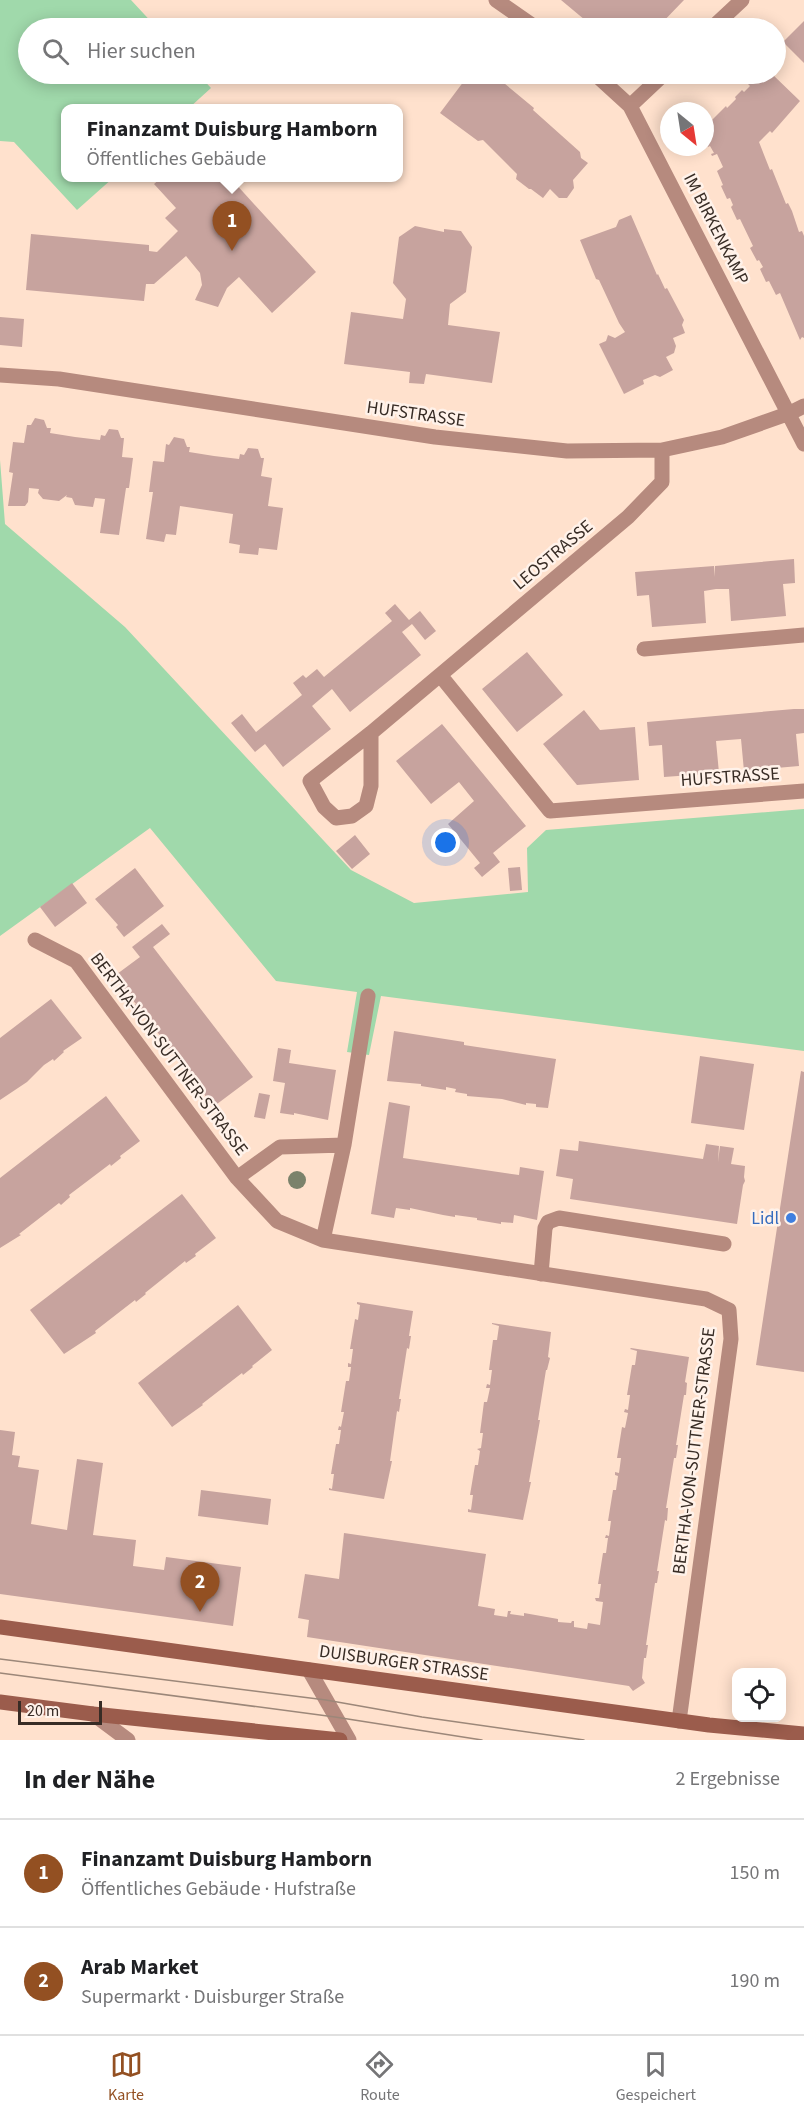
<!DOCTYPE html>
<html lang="de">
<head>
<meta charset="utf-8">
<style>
  body { margin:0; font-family:"Source Sans 3",sans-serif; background:#f6f6f6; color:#202124 }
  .controls { position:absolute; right:18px; bottom:18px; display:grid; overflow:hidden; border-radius:12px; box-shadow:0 3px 15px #0003 }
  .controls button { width:54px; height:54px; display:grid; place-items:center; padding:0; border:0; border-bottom:2px solid #e0e0e0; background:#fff; color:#202124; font:30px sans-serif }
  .compass { position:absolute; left:660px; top:102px; width:54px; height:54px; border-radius:50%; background:#fff; box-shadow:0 3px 15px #0003; rotate:150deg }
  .scale { position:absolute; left:18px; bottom:15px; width:84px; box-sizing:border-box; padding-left:6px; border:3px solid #382c25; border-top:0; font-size:16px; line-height:21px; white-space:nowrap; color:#382c25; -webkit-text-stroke:4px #fff2ea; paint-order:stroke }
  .you { position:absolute; left:446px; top:843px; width:21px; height:21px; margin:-15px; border:4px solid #fff; border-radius:50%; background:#1a73e8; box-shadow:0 0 0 9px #1a73e833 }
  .badge { display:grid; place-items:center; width:39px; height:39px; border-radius:50%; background:#935022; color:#fff; font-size:20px; font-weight:700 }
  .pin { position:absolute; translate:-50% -50px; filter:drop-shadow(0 2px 3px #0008) }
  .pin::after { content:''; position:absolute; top:32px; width:21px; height:18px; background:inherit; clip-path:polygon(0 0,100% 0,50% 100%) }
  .popup { position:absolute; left:61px; top:104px; width:342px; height:78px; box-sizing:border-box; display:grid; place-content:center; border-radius:12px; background:#fff; filter:drop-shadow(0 2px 4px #0005); font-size:20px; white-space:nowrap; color:#757577 }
  .popup b { font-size:22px; color:#202124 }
  .popup::after { content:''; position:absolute; left:50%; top:100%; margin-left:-12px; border:12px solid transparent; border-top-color:#fff }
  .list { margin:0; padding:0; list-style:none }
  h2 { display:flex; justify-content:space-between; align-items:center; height:78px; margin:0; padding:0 24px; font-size:26px }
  h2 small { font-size:20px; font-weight:400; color:#757577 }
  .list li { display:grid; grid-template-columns:39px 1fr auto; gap:18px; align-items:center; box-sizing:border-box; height:108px; padding:0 24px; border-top:2px solid #e0e0e0 }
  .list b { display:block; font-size:22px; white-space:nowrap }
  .list p { margin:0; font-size:20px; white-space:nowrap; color:#757577 }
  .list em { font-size:20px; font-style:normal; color:#757577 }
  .icon { flex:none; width:33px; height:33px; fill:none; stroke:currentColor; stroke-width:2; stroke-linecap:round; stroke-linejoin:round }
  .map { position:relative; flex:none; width:804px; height:1740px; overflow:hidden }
  .search { position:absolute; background:#fff; box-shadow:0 3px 15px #0003; left:18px; right:18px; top:18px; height:66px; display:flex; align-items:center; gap:15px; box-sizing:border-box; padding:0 21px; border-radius:33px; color:#757577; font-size:22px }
  .sheet { height:294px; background:#fff }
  nav { display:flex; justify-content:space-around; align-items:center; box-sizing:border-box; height:84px; border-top:2px solid #e0e0e0; background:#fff; font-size:16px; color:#757577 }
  nav a { display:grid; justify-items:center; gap:3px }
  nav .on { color:#935022 }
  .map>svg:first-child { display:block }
  .green { fill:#a0d9ab }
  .building { fill:#c7a39e }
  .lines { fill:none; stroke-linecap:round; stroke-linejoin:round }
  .service { stroke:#b68a7e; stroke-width:15 }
  .minor { stroke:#b68a7e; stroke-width:15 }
  .tertiary { stroke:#b68a7e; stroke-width:15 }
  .secondary { stroke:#9b5c4c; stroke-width:15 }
  .tram { stroke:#9c8779; stroke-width:1.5 }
  .tree { fill:#7b826b }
  .shop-dot { fill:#3f7fe0; stroke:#fff2ea; stroke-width:2 }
  .labels { text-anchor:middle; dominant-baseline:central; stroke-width:5; stroke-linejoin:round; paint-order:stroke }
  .street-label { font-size:18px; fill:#382c25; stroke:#fff2ea }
  .shop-label { font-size:18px; fill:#366cbe; stroke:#fff2ea; text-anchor:end }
</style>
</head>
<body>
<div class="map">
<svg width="804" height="1740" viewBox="0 0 804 1740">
  <rect width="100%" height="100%" fill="#ffe1cd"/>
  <!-- green -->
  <path class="green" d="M0 0H131L157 28H28V74H198L211 88 189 108 65 109V178H113L77 210 14 142 0 141Z
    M0 460 5 524 125 627 351 870 414 903 528 892 527 848 546 830 804 809V1051L381 996 369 1055 347 1052 357 992 276 981 150 828 0 936Z"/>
  <!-- building -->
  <path class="building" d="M561 0H684L657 28H598L592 24 591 25Z
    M804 21V63L783 42Z
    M464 74H493L534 108 533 110 580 152 581 158 588 163 573 180 574 188 567 198H559L550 189 543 198 531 189H529L516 179 517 174 483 140 478 141 440 113 464 81Z
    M758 74H772L800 101 772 133 770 131 759 142 770 170 772 169 786 204 788 203 792 211 783 216 792 211 799 232 802 231 804 236V338L802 337 800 340 780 293 776 295 769 281 766 282 760 269 763 267 759 260 757 261 750 248 753 246 740 219 737 220 731 207 733 205 730 198 727 199 721 186 723 185 717 171 723 167 717 154 712 156 711 154 714 153 710 146 708 147 705 141 708 127H705L726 106 727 108 736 99 735 97 742 90 744 92 750 86 748 84H751L760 75Z
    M161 178H238L234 182 316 272 272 313 239 277 227 288 218 307 195 300 202 285 200 273 186 256 154 284H146L144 301 26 290 31 234 149 245V251L157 252 178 231 165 218 176 208 154 184Z
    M631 215 657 275 658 274 665 289 667 288 684 320 682 325 685 333 673 338 676 346 674 353 666 357 673 370 660 377 655 375 643 380 644 384 624 394 599 344 606 341 608 335 615 338 625 332 619 323 599 280 596 279 580 240 616 227 619 220Z
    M415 226 444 232V229L461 231 472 247 466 292 450 304 448 325 500 332 492 383 426 374 424 384 409 383 410 372 344 364 351 312 403 319 406 299 393 283 399 237Z
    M0 317 24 319 22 347 0 345Z
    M35 418 44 420 47 428H51L50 433 75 437 100 440 101 435 105 436 109 429 118 430 121 438H124L122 457 133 458 129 488H126L119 535 100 533 105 499 95 498 93 507 75 505 72 498 66 497 67 495 59 501 43 499 38 493 39 489 29 488 28 502 25 506H8L13 473 9 472 13 442 24 443 27 425H31Z
    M174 437 184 439 187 447H190L189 452 214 456 239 459 240 454 244 455 248 448 258 449 261 458H264L261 476 272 478 268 506 283 508 277 550 259 548 258 555 239 553 240 545 229 543 233 514 180 506 176 535 166 534 164 542 146 539 153 492H149L153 461 164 462 166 444 169 445Z
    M794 559 795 583 783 584 786 616 731 621 729 589H716L704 591 706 623 652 627 649 595 637 596 635 572 714 566 715 577V566Z
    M395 604 409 620 420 611 436 631 425 640 412 624 402 632 421 655 350 712 332 689 312 706 331 729 283 767 265 744 255 752 231 723 242 714 256 732 302 695 293 683 303 675 306 678 317 669 324 677 392 621 385 613Z
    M527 652 563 695 517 732 482 689Z
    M794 709H804V733L796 734 799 766 744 771 741 739 728 740 716 741 719 773 664 777 662 745 649 746 647 722Z
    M584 710 600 730 635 727 639 780 577 785 543 744Z
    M442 724 526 826 493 853 500 862 482 877 474 868 480 863 448 824 474 801 459 782 431 804 396 761Z
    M355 835 370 854 352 869 336 851Z
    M520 867 522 890 510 891 508 868Z
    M135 868 164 906 124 937 116 927 118 925 95 899Z
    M72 883 87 903 55 927 40 907Z
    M162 924 170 934 153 947 253 1077 213 1107 200 1088 199 1089 191 1079 192 1077 163 1042 164 1040 134 1005 136 1004 113 977 140 957 132 947Z
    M51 999 82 1038 63 1051 64 1052 54 1061 53 1059 44 1065 27 1082 0 1100V1038Z
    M394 1031 464 1042V1045L556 1059 548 1108 536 1107V1104L526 1103V1105L502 1099 467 1096V1094L455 1092 456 1089 446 1087V1090L421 1086V1084L387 1081Z
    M278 1048 291 1050 289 1063 336 1070 328 1120 294 1113V1115L280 1113 285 1083 273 1081Z
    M700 1056 754 1064 744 1130 691 1123Z
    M801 1071 804 1072V1372L756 1365Z
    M259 1093 270 1095 265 1119 254 1117Z
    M106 1096 140 1141 120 1156 121 1158 111 1166 110 1164 69 1195 70 1197 61 1205 59 1203 19 1234 21 1235 0 1248V1178Z
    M389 1102 410 1106 403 1158 519 1175 520 1167 544 1171 537 1220 514 1215 513 1223 501 1222V1224L477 1220V1218L455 1215V1217L443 1215 410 1208V1210L396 1208 394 1218 371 1214Z
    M579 1141 703 1159 706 1144 719 1146 718 1162 720 1146 734 1148 731 1164 745 1166 744 1177 745 1181 743 1185 737 1224 570 1199 573 1179 556 1176 560 1149 578 1151Z
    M182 1194 216 1238 195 1254 196 1256 186 1263 185 1261 145 1293 146 1294 136 1302 135 1300 95 1331 96 1333 64 1354 30 1310Z
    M357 1302 413 1311 409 1336H411L409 1349 407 1348 399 1399H401L399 1412 397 1411 390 1461H392L384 1499 329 1490V1488L332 1489 334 1474H331L336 1444H339L341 1430H338L339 1426 341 1427 344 1412H341L346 1381H349L351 1367H348V1363L351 1364 353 1349H350L355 1319 358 1320 360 1305 357 1304Z
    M238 1305 272 1350 252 1366 253 1367 243 1375 242 1373 202 1404 203 1405 172 1427 138 1383Z
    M492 1323 551 1332 548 1357 550 1358 547 1370H546L538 1420H540L529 1482H531L523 1520 468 1512V1509L471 1510 473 1495H470L475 1465H478L480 1451 477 1449 481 1448 483 1433H480L484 1402H487L490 1388H486L487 1384 490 1385 492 1370H489L493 1340H497L499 1326 492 1324Z
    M631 1348 689 1357 685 1382 687 1383 686 1395H684L676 1445H678L676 1458H674L666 1508H668L667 1521 665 1520 657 1571H659L657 1583H655L646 1645H648L646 1658H644L642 1678 645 1683 633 1691 629 1686 307 1637 309 1620 298 1618 305 1574 339 1579 344 1533 486 1554 478 1606 495 1609 494 1615 507 1617 508 1611H511L510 1614 524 1616V1613L558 1619V1622L571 1623 572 1621H574V1627L587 1629 588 1623 600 1625 603 1602 596 1601 595 1598H599L601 1584H598L603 1553H606L608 1538H605L606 1535 609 1536 611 1521H608L613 1490H616L618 1476 615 1475V1472L619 1473 621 1458H617L622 1427 625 1428 628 1413 624 1412 625 1409 628 1410 630 1395H627L632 1365H635L637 1351 630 1349Z
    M0 1430 15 1432 12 1455 20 1456 18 1467 39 1470 31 1524 67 1530 77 1459 103 1463 93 1535 136 1540 133 1566 164 1570 166 1557 241 1567 233 1626 0 1594Z
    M201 1490 271 1499 268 1525 198 1516Z"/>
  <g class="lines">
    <!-- service -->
    <path class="service" d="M541 1274 545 1228 548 1222 559 1218 724 1244
      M93 1714 128 1740"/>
    <!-- minor -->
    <path class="minor" d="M496 0 536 28
      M712 28 742 0
      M595 74 630 106 804 444
      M630 106 664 74
      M0 375 59 379 435 437 567 451 662 450 722 437 790 413 804 406
      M644 649 804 635
      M440 675 550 811 804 791
      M371 733V786L366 806 352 816 336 818 324 807 310 781 371 733 628 517 662 482V450
      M35 940 76 961 237 1178 277 1221 323 1240 706 1299 729 1310 731 1339 679 1721
      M237 1178 280 1147 344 1145
      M323 1240 344 1145 368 996"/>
    <!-- tertiary -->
    <path class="tertiary" d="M309 1670 349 1740"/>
    <!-- secondary -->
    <path class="secondary" d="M0 1627 709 1725 804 1734
      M0 1702 93 1714 340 1740"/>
    <!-- tram -->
    <path class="tram" d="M0 1659 326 1700 422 1717 584 1740
      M0 1673 335 1717 482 1740"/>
  </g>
  <!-- trees -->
  <circle class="tree" cx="297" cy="1180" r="9"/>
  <!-- markers -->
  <circle class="shop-dot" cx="791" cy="1218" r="6"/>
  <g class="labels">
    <!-- street labels -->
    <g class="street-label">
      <text transform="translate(716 229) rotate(63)">IM BIRKENKAMP</text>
      <text transform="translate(416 414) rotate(8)">HUFSTRASSE</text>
      <text transform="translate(553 555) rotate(-40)">LEOSTRASSE</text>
      <text transform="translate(730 777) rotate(-4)">HUFSTRASSE</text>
      <text transform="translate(169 1054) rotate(53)">BERTHA-VON-SUTTNER-STRASSE</text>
      <text transform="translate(694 1451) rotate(-83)">BERTHA-VON-SUTTNER-STRASSE</text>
      <text transform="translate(404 1663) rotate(8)">DUISBURGER STRASSE</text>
    </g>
    <!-- shop labels -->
    <g class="shop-label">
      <text x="779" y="1218">Lidl</text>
    </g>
  </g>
</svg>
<div class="controls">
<button><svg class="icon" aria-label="locate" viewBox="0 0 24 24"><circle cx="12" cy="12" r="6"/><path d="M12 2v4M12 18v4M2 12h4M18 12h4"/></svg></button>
</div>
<svg class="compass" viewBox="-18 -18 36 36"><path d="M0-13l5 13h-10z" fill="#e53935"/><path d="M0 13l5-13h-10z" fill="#757577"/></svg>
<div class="scale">20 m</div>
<div class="you"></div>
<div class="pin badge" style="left:232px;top:251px">1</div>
<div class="popup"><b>Finanzamt Duisburg Hamborn</b>Öffentliches Gebäude</div>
<div class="pin badge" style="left:200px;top:1612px">2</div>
<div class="search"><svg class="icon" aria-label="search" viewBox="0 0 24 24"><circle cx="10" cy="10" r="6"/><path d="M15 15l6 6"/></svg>Hier suchen</div>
</div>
<section class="sheet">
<h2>In der Nähe<small>2 Ergebnisse</small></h2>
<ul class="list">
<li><span class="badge">1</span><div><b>Finanzamt Duisburg Hamborn</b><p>Öffentliches Gebäude · Hufstraße</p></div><em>150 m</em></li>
<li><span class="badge">2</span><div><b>Arab Market</b><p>Supermarkt · Duisburger Straße</p></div><em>190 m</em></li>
</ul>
</section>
<nav>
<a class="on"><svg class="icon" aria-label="map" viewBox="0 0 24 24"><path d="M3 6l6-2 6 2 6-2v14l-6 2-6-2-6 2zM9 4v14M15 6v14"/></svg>Karte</a>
<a><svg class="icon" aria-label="directions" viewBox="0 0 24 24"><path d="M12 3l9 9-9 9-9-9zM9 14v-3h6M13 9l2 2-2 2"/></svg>Route</a>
<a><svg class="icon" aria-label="saved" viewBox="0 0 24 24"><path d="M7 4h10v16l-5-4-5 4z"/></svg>Gespeichert</a>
</nav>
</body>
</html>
